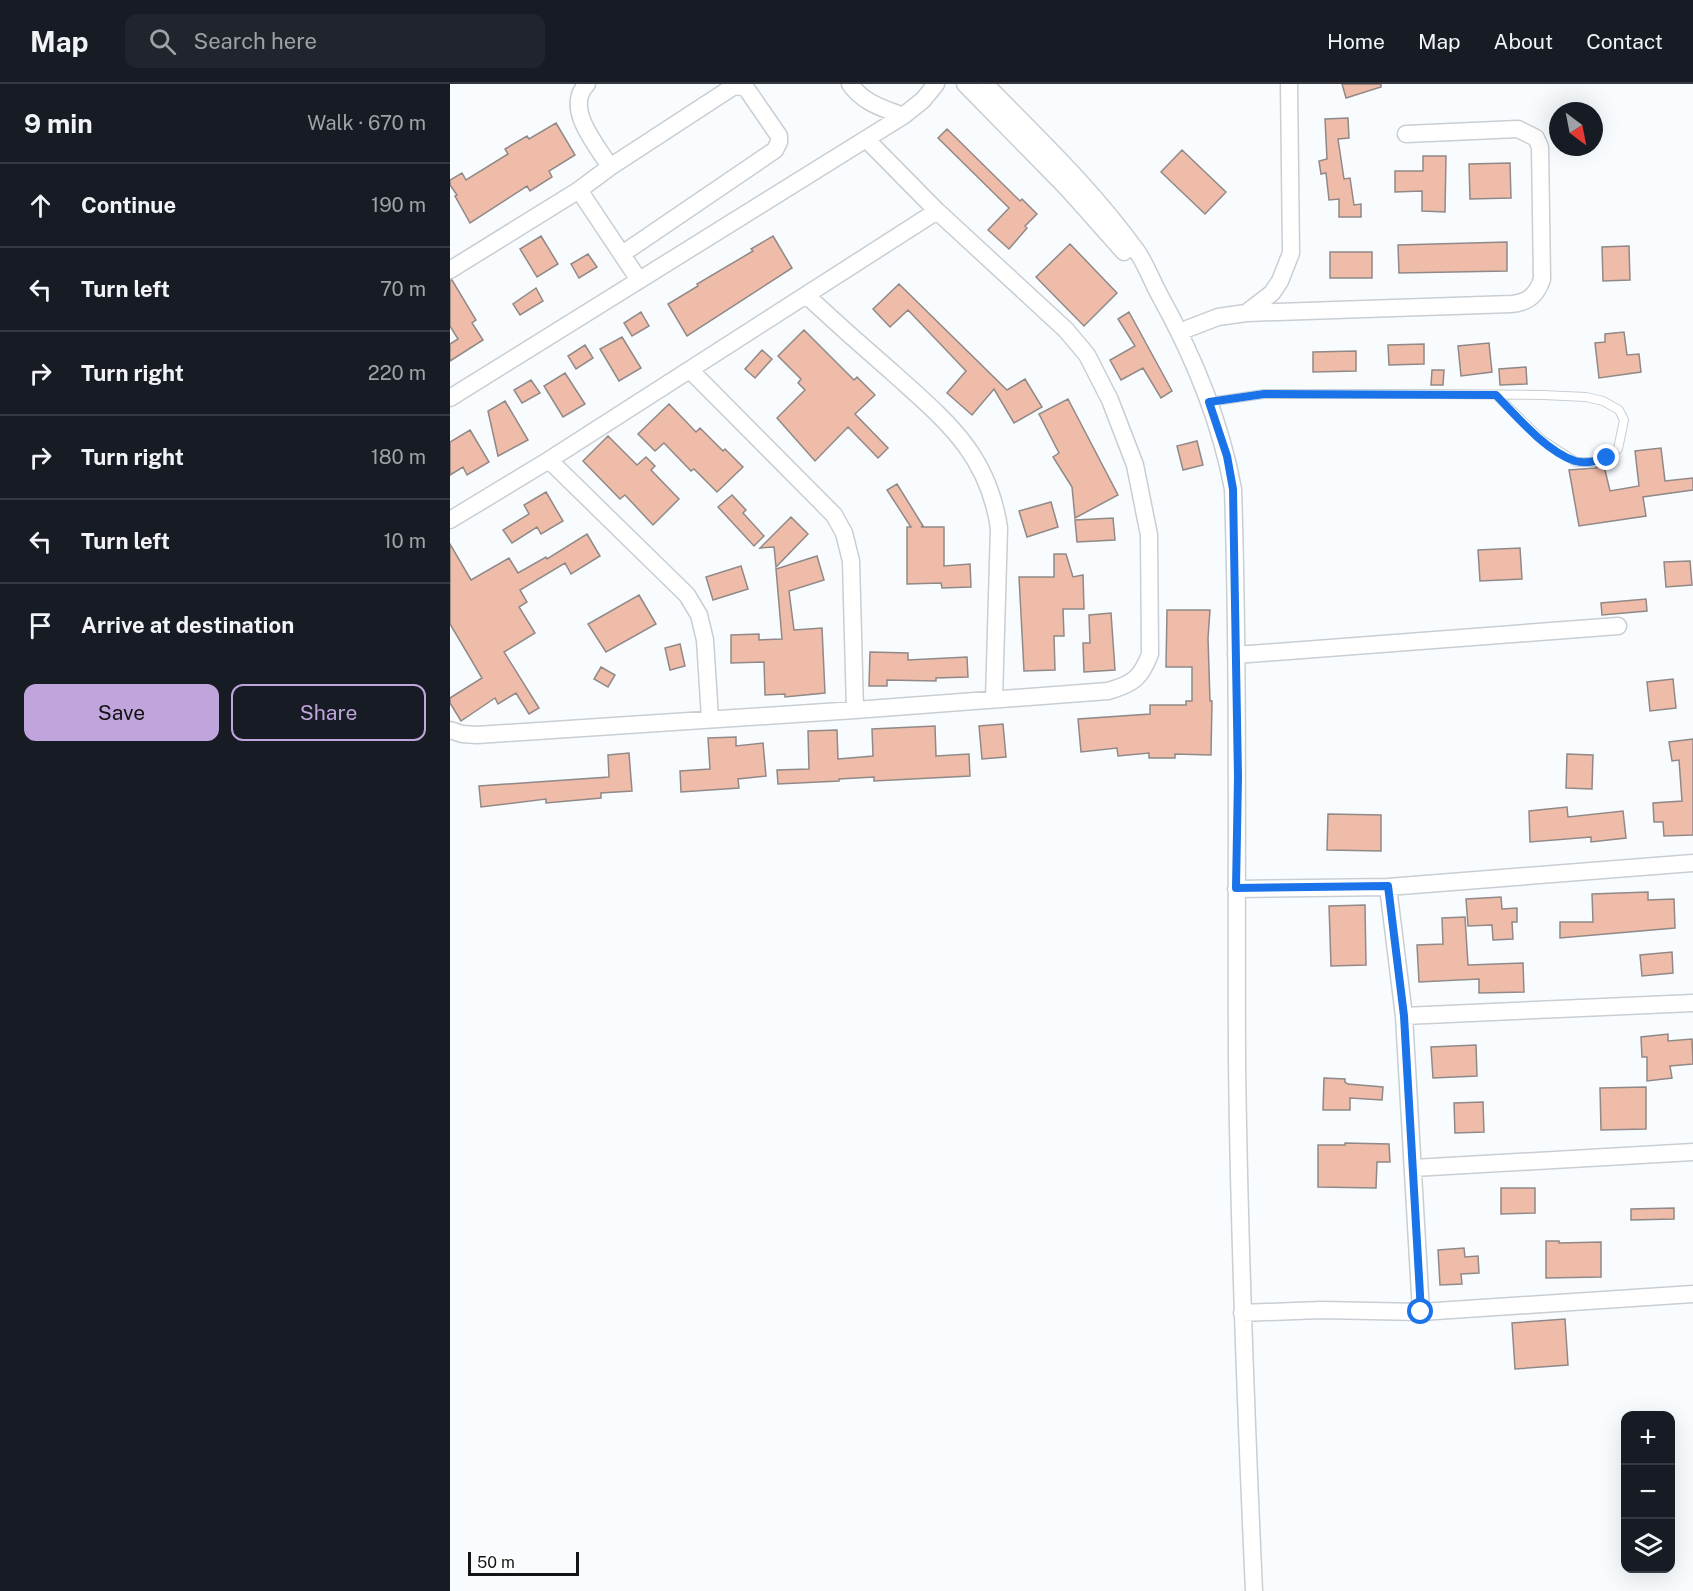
<!DOCTYPE html>
<html lang="en">
<head>
<meta charset="utf-8">
<style>
  body { margin:0; font-family:"Public Sans",sans-serif; background:#20242c; color:#f1f3f6 }
  .controls { position:absolute; right:18px; bottom:18px; display:grid; overflow:hidden; border-radius:12px; box-shadow:0 6px 24px #0002 }
  .controls button { width:54px; height:54px; display:grid; place-items:center; padding:0; border:0; border-bottom:2px solid #363941; background:#171b24; color:#f1f3f6; font:30px sans-serif }
  .compass { position:absolute; left:1099px; top:18px; width:54px; height:54px; border-radius:50%; background:#171b24; box-shadow:0 6px 24px #0002; rotate:148deg }
  .scale { position:absolute; left:18px; bottom:15px; width:111px; box-sizing:border-box; padding-left:6px; border:3px solid #121415; border-top:0; font-size:16px; line-height:21px; white-space:nowrap; color:#121415; -webkit-text-stroke:4px #fff; paint-order:stroke }
  .stop { position:absolute; width:18px; height:18px; margin:-14px; border:4px solid #1a73e8; border-radius:50%; background:#fff }
  .stop.end { background:#1a73e8; border-color:#fff; box-shadow:0 2px 6px #0008 }
  .list { margin:0; padding:0; list-style:none }
  h2 { display:flex; justify-content:space-between; align-items:center; height:78px; margin:0; padding:0 24px; font-size:26px }
  h2 small { font-size:20px; font-weight:400; color:#9ea1a6 }
  .list li { display:grid; grid-template-columns:39px 1fr auto; gap:18px; align-items:center; box-sizing:border-box; height:84px; padding:0 24px; border-top:2px solid #363941 }
  .list b { display:block; font-size:22px; white-space:nowrap }
  .list em { font-size:20px; font-style:normal; color:#9ea1a6 }
  .actions { display:flex; gap:12px; padding:18px 24px }
  .actions a { flex:1; padding:14px 0; border:2px solid #bfa5dc; border-radius:12px; text-align:center; font-size:21px; color:#bfa5dc }
  .actions .main { background:#bfa5dc; color:#111 }
  .icon { flex:none; width:33px; height:33px; fill:none; stroke:currentColor; stroke-width:2; stroke-linecap:round; stroke-linejoin:round }
  .map { position:relative; flex:none; width:1243px; height:1507px; overflow:hidden }
  header { display:flex; align-items:center; gap:36px; box-sizing:border-box; height:84px; padding:0 30px; background:#171b24; border-bottom:2px solid #363941 }
  header strong { font-size:28px }
  nav { display:flex; gap:33px; margin-inline-start:auto; font-size:21px }
  .search { width:420px; height:54px; background:#20242c; display:flex; align-items:center; gap:15px; box-sizing:border-box; padding:0 21px; border-radius:12px; color:#9ea1a6; font-size:22px }
  main { display:flex }
  aside { flex:1; background:#171b24 }
  .map>svg:first-child { display:block }
  .building { fill:#eebca9; stroke:#908987; stroke-width:1.5 }
  .lines { fill:none; stroke-linecap:round; stroke-linejoin:round }
  .lane-casing { stroke:#c9ced3; stroke-width:10 }
  .street-casing { stroke:#c9ced3; stroke-width:19 }
  .lane { stroke:#fff; stroke-width:8 }
  .street { stroke:#fff; stroke-width:16 }
  .route { stroke:#1a73e8; stroke-width:8 }
</style>
</head>
<body>
<header>
<strong>Map</strong>
<div class="search"><svg class="icon" aria-label="search" viewBox="0 0 24 24"><circle cx="10" cy="10" r="6"/><path d="M15 15l6 6"/></svg>Search here</div>
<nav><a>Home</a><a>Map</a><a>About</a><a>Contact</a></nav>
</header>
<main>
<aside>
<h2>9 min<small>Walk · 670 m</small></h2>
<ul class="list">
<li><svg class="icon" aria-label="ahead" viewBox="0 0 24 24"><path d="M12 20V5M6 11l6-6 6 6"/></svg><div><b>Continue</b></div><em>190 m</em></li>
<li><svg class="icon" aria-label="left" viewBox="0 0 24 24"><path d="M17 20v-9H6M10 6l-5 5 5 5"/></svg><div><b>Turn left</b></div><em>70 m</em></li>
<li><svg class="icon" aria-label="right" viewBox="0 0 24 24"><path d="M7 20v-9h11M14 6l5 5-5 5"/></svg><div><b>Turn right</b></div><em>220 m</em></li>
<li><svg class="icon" aria-label="right" viewBox="0 0 24 24"><path d="M7 20v-9h11M14 6l5 5-5 5"/></svg><div><b>Turn right</b></div><em>180 m</em></li>
<li><svg class="icon" aria-label="left" viewBox="0 0 24 24"><path d="M17 20v-9H6M10 6l-5 5 5 5"/></svg><div><b>Turn left</b></div><em>10 m</em></li>
<li><svg class="icon" aria-label="arrive" viewBox="0 0 24 24"><path d="M6 21V4h12l-3 4 3 4H6"/></svg><div><b>Arrive at destination</b></div></li>
</ul>
<div class="actions"><a class="main">Save</a><a>Share</a></div>
</aside>
<div class="map">
<svg width="1243" height="1507" viewBox="0 0 1243 1507">
  <rect width="100%" height="100%" fill="#f9fcff"/>
  <!-- building -->
  <path class="building" d="M892 0H931V3L896 14Z
    M898 34 899 54 888 55 894 95 900 94 904 121 911 120V133H889V115L879 116 876 89 871 90 869 77 877 75 875 35Z
    M106 39 125 71 99 87 102 93 80 107 77 102 20 139 5 112 7 111 0 101V96L12 89 16 96 58 70 55 65 77 52 79 55Z
    M497 45 570 117 572 115 587 130 575 142 577 144 559 165 538 146 559 124 488 54Z
    M732 66 776 108 755 130 711 88Z
    M973 72H996L995 128 972 127V107L945 108V87H973Z
    M1060 79 1061 114 1020 115 1019 80Z
    M91 152 108 180 87 193 70 165Z
    M323 152 342 184 237 252 218 220 248 202 247 200 303 167 301 165Z
    M1057 158V187L949 189 948 161Z
    M620 160 667 209 634 242 586 193Z
    M1179 162 1180 196 1153 197 1152 163Z
    M880 168H922V194H880Z
    M138 170 147 183 129 194 121 180Z
    M0 196H2L26 236 22 239 33 256 0 277V260L8 255 0 242Z
    M449 200 557 306 575 295 592 323 564 339 544 305 522 331 497 309 516 287 458 226 440 243 423 225Z
    M86 204 93 217 70 231 63 220Z
    M191 228 199 242 182 252 174 239Z
    M679 228 722 307 711 314 693 284 671 296 660 276 685 262 668 235Z
    M354 246 404 296 407 293 425 311 405 330 438 364 428 374 398 343 365 377 327 334 355 306 348 299 351 295 328 272Z
    M1174 248 1177 271 1189 270 1191 288 1149 294 1145 259 1155 258V250Z
    M172 253 191 284 169 297 150 265Z
    M1039 259 1042 288 1011 292 1008 262Z
    M974 260V280L939 281 938 261Z
    M135 261 143 274 126 285 118 272Z
    M312 266 322 275 305 294 295 285Z
    M906 267V287L863 288V268Z
    M1076 283 1077 300 1050 301 1049 285Z
    M982 286H994L993 301H981Z
    M115 289 135 320 113 333 94 302Z
    M81 296 90 309 72 319 64 306Z
    M618 315 668 411 625 434 622 403 603 373 609 369 589 330Z
    M55 317 78 356 48 372 38 327Z
    M219 320 246 348 250 344 273 367 275 365 293 383 267 408 244 385 241 387 214 359 205 367 188 350Z
    M20 346 39 378 17 391 13 383 0 391V358Z
    M158 352 187 381 196 373 205 382 201 386 229 415 203 441 175 411 170 415 133 377Z
    M747 357 753 381 733 386 727 362Z
    M1211 364 1215 397 1243 394V406L1193 413 1196 432 1129 442 1119 386 1145 384 1154 382 1160 407 1189 402 1185 367Z
    M447 400 473 442 471 443H494V482L520 480 521 503 492 504 491 499 457 500V443H461L437 406Z
    M96 408 113 437 91 450 87 443 62 459 53 446 79 430 74 421Z
    M282 411 296 426 293 429 314 452 304 462 268 423Z
    M601 418 608 443 577 453 569 427Z
    M341 433 358 450 326 483 324 463 310 464Z
    M663 434 665 456 627 458 625 436Z
    M137 450 150 472 121 490 115 479 70 506 77 518 69 523 85 549 54 568 89 624 79 630 66 609 48 620 45 614 11 637 0 619V614L32 594 0 540V460L21 496 59 474 68 489 96 473 97 475Z
    M1070 464 1072 495 1030 497 1028 466Z
    M604 470H616L623 493 633 491 634 525H613L614 552H604L605 586 574 587 569 493H604Z
    M367 472 374 496 339 507 344 546 372 544 375 609 335 613V610L315 611 314 578 281 579V551L309 550V556L332 555 326 485Z
    M1240 477 1242 501 1216 503 1214 478Z
    M291 482 298 505 263 516 256 493Z
    M189 511 206 540 156 568 138 540Z
    M1196 515 1197 527 1152 531 1151 519Z
    M717 526H760L758 554 760 617H762L761 671 725 670V674H699V669L668 672 667 664 631 668 628 635 700 630V621H736V617H742V583H716Z
    M661 529 665 586 634 588 633 559H640L639 531Z
    M230 560 235 582 220 586 215 564Z
    M420 568 458 569V576L517 573 518 593 486 594V597L437 596V602H419Z
    M151 583 165 591 158 603 144 595Z
    M1223 595 1226 624 1200 627 1197 598Z
    M553 640 556 673 532 675 529 642Z
    M485 642 486 672 519 670 520 692 424 697V693L389 695V697L328 700 327 686 359 685 358 647 387 646 388 675 423 672 422 645Z
    M286 653V662L313 659 316 692 288 695 289 704 231 708 230 687 260 685 258 654Z
    M1243 655V751L1214 752 1213 738H1204L1203 719 1232 717 1229 676 1222 677 1219 658Z
    M179 669 182 707 151 709V714L96 719V715L31 723 29 702 159 693 158 671Z
    M1117 670 1143 671 1142 705 1116 704Z
    M1117 723 1118 733 1173 727 1176 754 1141 758V753L1080 758 1079 727Z
    M878 730 931 731V767L877 766Z
    M1198 808V816L1224 815 1225 844 1110 854V838H1143L1142 810Z
    M1051 813 1052 825 1067 824V838H1062L1063 855 1043 856 1042 841 1018 842 1016 815Z
    M915 821 916 881 881 882 879 822Z
    M1015 833 1018 881 1073 879 1074 908 1029 909V895L969 898 967 861 993 860 992 834Z
    M1222 868 1223 889 1192 892 1190 871Z
    M1218 950V957L1242 955 1243 980 1220 982 1222 994 1197 997V973H1192L1191 953Z
    M1026 961 1027 992 983 994 981 963Z
    M874 994 895 995V998L898 1000 933 1003 932 1016 900 1014V1026H873Z
    M1196 1003V1045L1151 1046 1150 1004Z
    M1033 1018 1034 1048 1005 1049 1004 1019Z
    M895 1059 939 1060 940 1078H927L926 1104 868 1103V1061H895Z
    M1051 1104H1085V1129L1051 1130Z
    M1224 1124V1135L1181 1136V1125Z
    M1096 1157H1109V1159L1151 1158V1193L1096 1194Z
    M1014 1164 1015 1173 1028 1172 1029 1189 1011 1190 1012 1200 990 1201 988 1166Z
    M1115 1235 1118 1281 1065 1285 1062 1239Z"/>
  <g class="lines">
    <!-- lane casing -->
    <g class="lane-casing">
      <path id="lane" d="M759 318 814 310H979L1093 311 1136 313 1153 317 1169 326 1174 336 1168 365 1157 374 1145 378H1126L1092 356 1046 311"/>
    </g>
    <!-- street casing -->
    <g class="street-casing">
      <path id="street" d="M137 0C113 24 147 61 160 83
        M400 0C413 19 433 24 453 32
        M515 0 617 104 674 168
        M535 0C588 54 644 107 688 169 696 181 702 197 709 210 743 271 770 335 783 405 789 595 786 785 787 976 789 1153 796 1330 804 1507
        M129 106 189 196
        M0 186 129 106 160 83 281 4 285 2 296 4 329 52V58L325 66 172 170
        M356 211C384 237 413 263 442 288 495 336 538 369 549 444L544 615
        M796 229 822 209 830 197 841 169 839 0
        M729 248 768 233 796 229 1061 220C1077 219 1087 211 1092 195L1090 63 1086 54 1068 45 956 50
        M240 286 384 431 394 449 401 477 405 626
        M0 314 453 32 473 16 486 0
        M99 376 237 511 249 531 255 556 260 634
        M0 436 99 376 487 127
        M786 571 1168 542
        M0 646 12 650 27 651 405 626 658 607C683 600 691 594 700 570L699 451 685 381 660 316 637 271 616 246 487 127 416 55
        M938 803 954 932 971 1228
        M786 805 938 803 1243 779
        M954 932 1243 919
        M964 1084 1243 1068
        M792 1229 871 1226 971 1228 1243 1210"/>
    </g>
    <!-- lane -->
    <use href="#lane" class="lane"/>
    <!-- street -->
    <use href="#street" class="street"/>
  </g>
  <g class="lines">
    <!-- route -->
    <path class="route" d="M971 1228 954 932 938 802 786 804 788 693 783 405 777 372 759 318 814 310 1046 311C1067 333 1096 367 1125 377 1135 380 1148 377 1157 374"/>
  </g>
</svg>
<div class="controls">
<button>+</button>
<button>−</button>
<button><svg class="icon" aria-label="layers" viewBox="0 0 24 24"><path d="M12 4l9 5-9 5-9-5zM3 14l9 5 9-5"/></svg></button>
</div>
<svg class="compass" viewBox="-18 -18 36 36"><path d="M0-13l5 13h-10z" fill="#e53935"/><path d="M0 13l5-13h-10z" fill="#9ea1a6"/></svg>
<div class="scale">50 m</div>
<div class="stop" style="left:971px;top:1228px"></div>
<div class="stop end" style="left:1157px;top:374px"></div>
</div>
</main>
</body>
</html>
